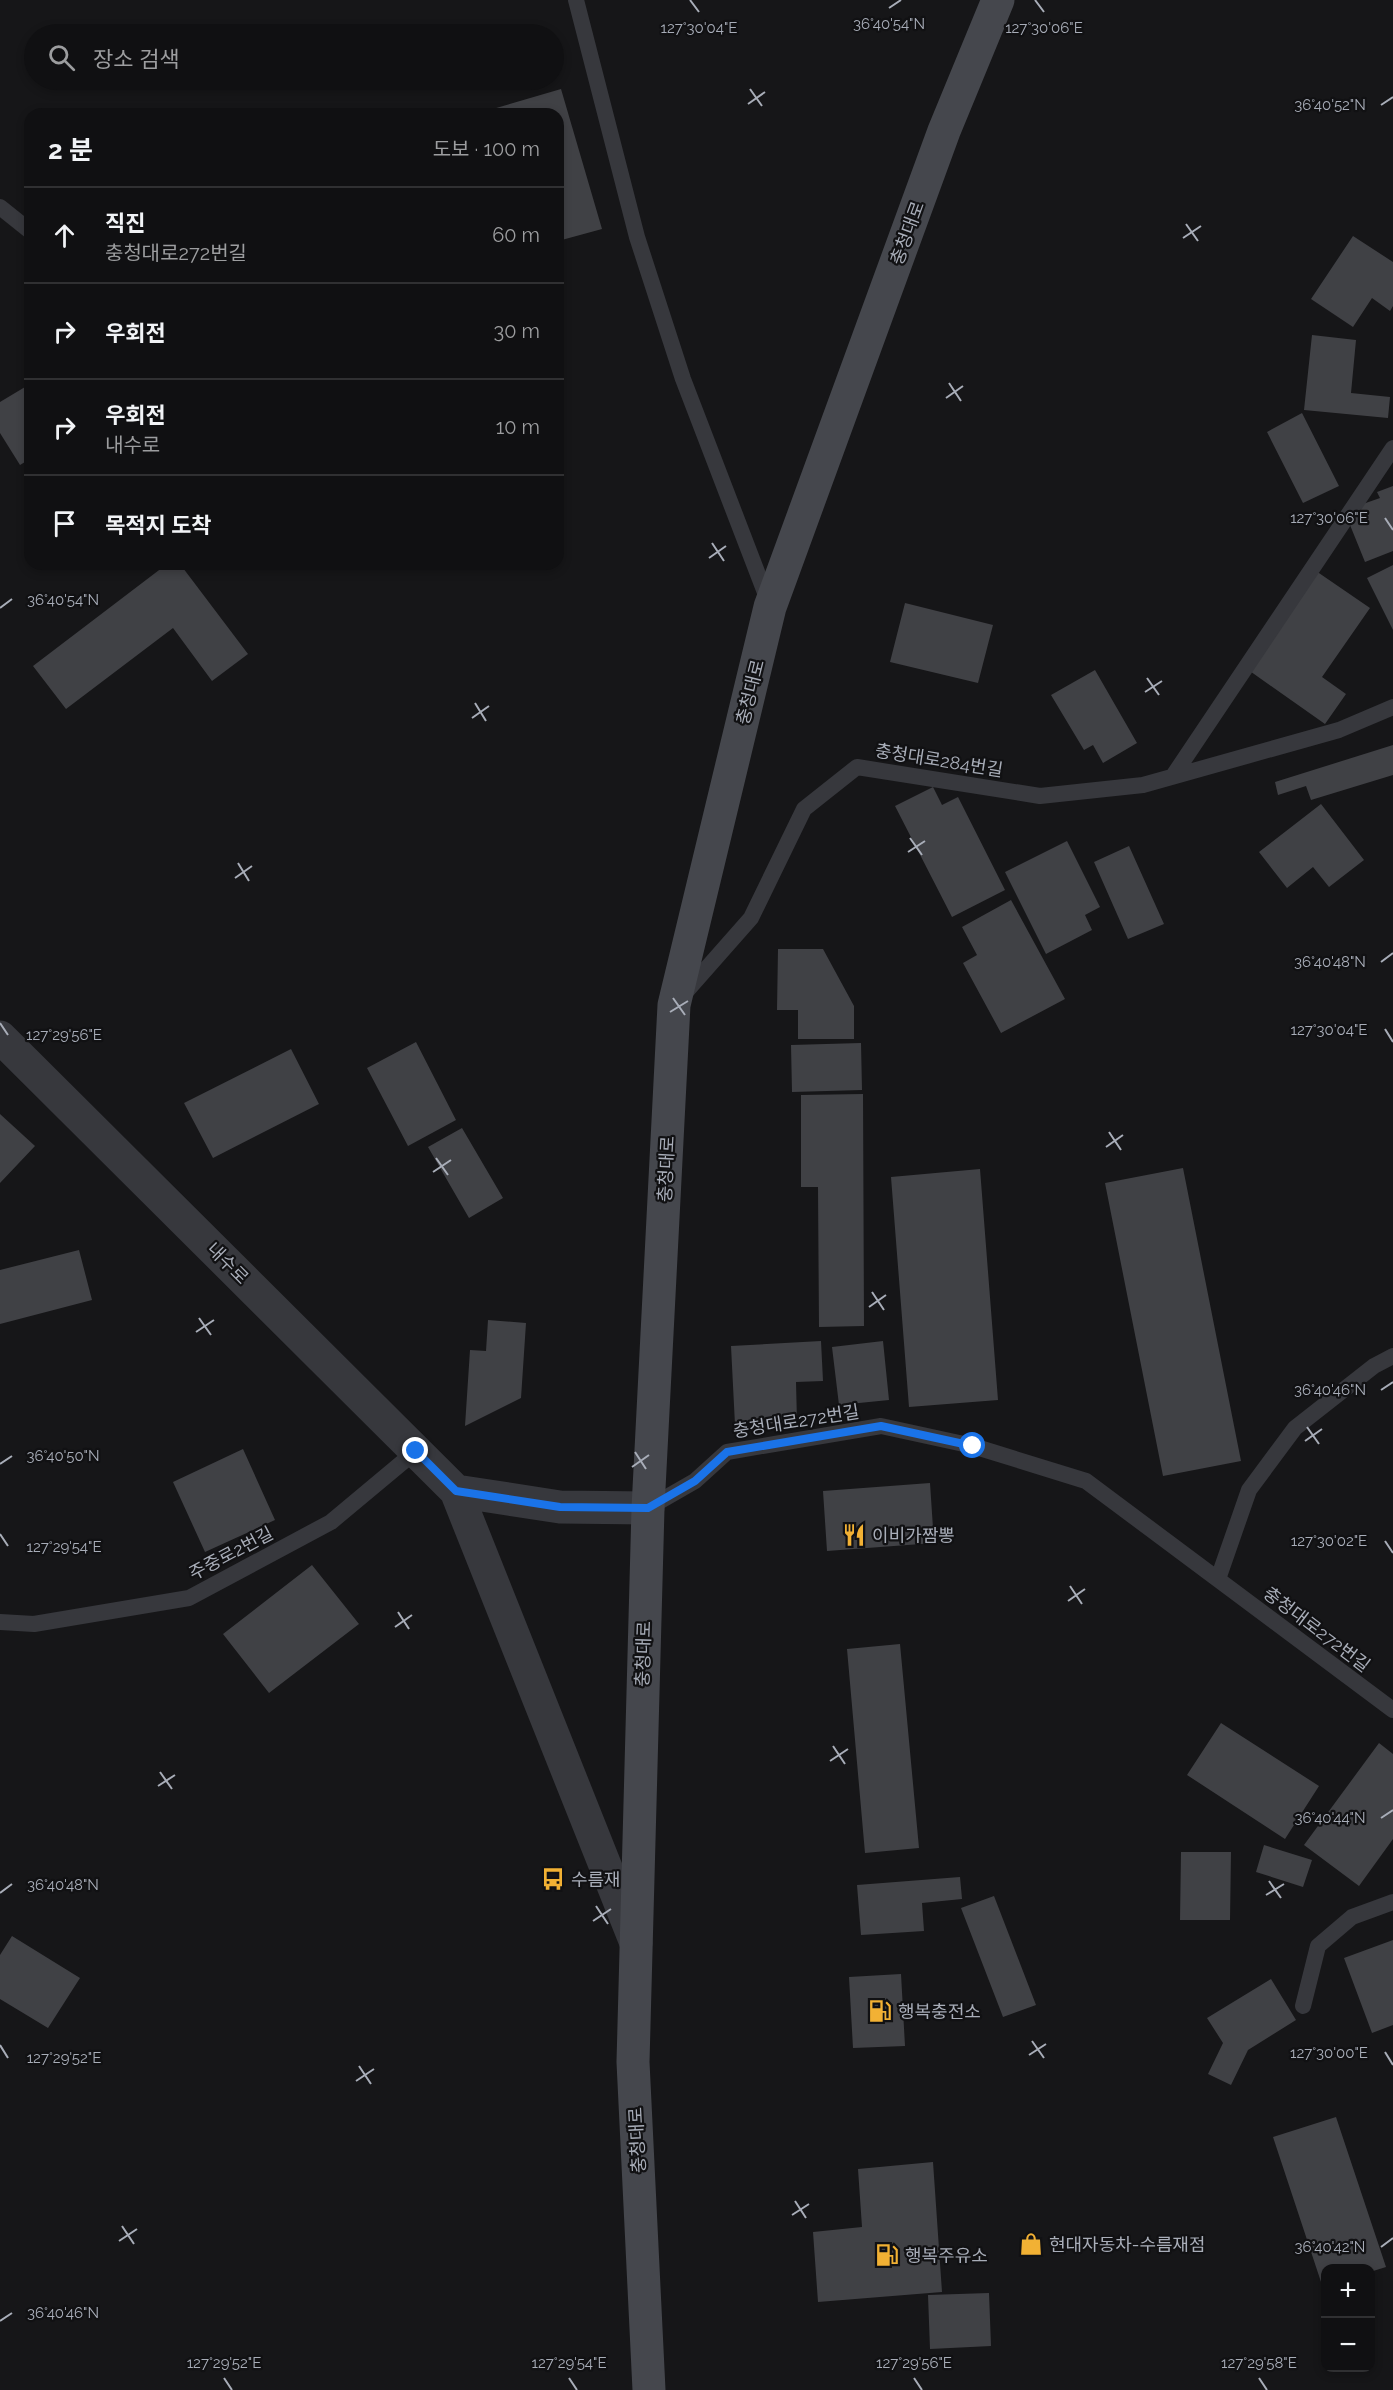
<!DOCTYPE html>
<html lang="ko">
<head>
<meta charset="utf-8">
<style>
  body { margin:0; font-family:Raleway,"Noto Sans KR",sans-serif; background:#19191b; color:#f1f3f6 }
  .controls { position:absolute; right:18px; bottom:18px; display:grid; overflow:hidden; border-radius:12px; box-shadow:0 3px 9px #0003 }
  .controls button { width:54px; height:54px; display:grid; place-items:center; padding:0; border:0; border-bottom:2px solid #303032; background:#101012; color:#f1f3f6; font:30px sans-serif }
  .stop { position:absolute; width:18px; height:18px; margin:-14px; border:4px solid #1a73e8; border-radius:50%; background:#fff }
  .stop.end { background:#1a73e8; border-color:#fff; box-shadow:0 2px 6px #0008 }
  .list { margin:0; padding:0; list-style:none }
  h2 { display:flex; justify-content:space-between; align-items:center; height:78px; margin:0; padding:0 24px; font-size:26px }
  h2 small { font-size:20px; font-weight:400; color:#9c9d9f }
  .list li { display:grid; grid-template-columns:39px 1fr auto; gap:18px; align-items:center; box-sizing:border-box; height:96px; padding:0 24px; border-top:2px solid #303032 }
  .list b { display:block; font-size:22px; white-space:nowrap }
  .list p { margin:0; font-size:20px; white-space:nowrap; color:#9c9d9f }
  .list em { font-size:20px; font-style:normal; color:#9c9d9f }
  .icon { flex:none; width:33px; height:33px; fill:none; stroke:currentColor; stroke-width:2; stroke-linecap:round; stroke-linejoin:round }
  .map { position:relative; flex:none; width:1393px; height:2390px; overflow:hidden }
  .search { position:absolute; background:#101012; box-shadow:0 3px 9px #0003; left:24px; top:24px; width:540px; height:66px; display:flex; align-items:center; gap:15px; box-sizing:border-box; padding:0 21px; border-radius:33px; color:#9c9d9f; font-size:22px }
  .panel { position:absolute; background:#101012; box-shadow:0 3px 9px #0003; left:24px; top:108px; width:540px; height:462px; border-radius:18px }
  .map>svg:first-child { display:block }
  .building { fill:#404145 }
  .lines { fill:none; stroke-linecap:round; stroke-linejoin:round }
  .service { stroke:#37383d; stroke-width:16 }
  .tertiary { stroke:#37383d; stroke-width:33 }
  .secondary { stroke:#45474d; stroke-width:33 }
  .route { stroke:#1a73e8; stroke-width:8 }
  .ticks { fill:none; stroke:#a8adb8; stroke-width:2 }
  .labels { text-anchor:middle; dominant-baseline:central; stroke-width:4.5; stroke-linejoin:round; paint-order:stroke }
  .street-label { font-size:18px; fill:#a8adb8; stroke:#111113 }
  .poi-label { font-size:18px; fill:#a8adb8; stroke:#111113; text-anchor:start }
  .ticks-label { font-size:15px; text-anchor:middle; fill:#a8adb8; stroke:#111113; stroke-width:4.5; stroke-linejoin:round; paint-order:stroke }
</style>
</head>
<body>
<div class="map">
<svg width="1393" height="2390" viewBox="0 0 1393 2390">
  <rect width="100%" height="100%" fill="#161618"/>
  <!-- building -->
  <path class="building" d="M561 89 602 229 558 241V114L479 113Z
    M1353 236 1393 262V306L1390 311 1372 298 1353 327 1311 299Z
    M1312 335 1356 340 1351 393 1390 397 1388 418 1304 410Z
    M30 384V459L20 465 0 433V402Z
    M1302 413 1339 486 1303 503 1267 432Z
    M1393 486V551L1365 562 1350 525 1360 505 1380 498 1377 492Z
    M167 564H180L248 654 212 681 173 628 66 709 33 666Z
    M1393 565V630L1367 578Z
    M1316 571 1370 608 1322 677 1346 694 1325 724 1247 669Z
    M905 603 993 625 978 683 890 662Z
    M1095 670 1137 743 1103 763 1093 745 1084 750 1051 695Z
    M1393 745V775L1311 800 1306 786 1278 795 1275 782Z
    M933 787 942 805 958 797 1005 890 952 917 895 806Z
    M1321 804 1364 860 1329 887 1313 867 1287 888 1259 852Z
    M1067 841 1100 907 1085 915 1092 930 1046 954 1005 872Z
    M1129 846 1164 924 1128 939 1094 862Z
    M1011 900 1065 999 1001 1033 963 963 977 955 962 927Z
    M778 949H823L854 1006V1039H798V1010H777Z
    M416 1042 456 1120 408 1146 367 1068Z
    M861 1043 862 1090 792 1092 791 1045Z
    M291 1049 319 1104 213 1158 184 1103Z
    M863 1094 864 1326 819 1327 818 1187H801V1095Z
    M0 1114 35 1146 0 1183Z
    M462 1128 503 1198 469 1218 428 1147Z
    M1183 1168 1241 1461 1163 1476 1105 1183Z
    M980 1169 998 1400 909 1407 891 1177Z
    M79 1250 92 1300 0 1324V1270Z
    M488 1320 526 1323 521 1398 465 1426 470 1350 486 1351Z
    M821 1341 823 1381 796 1382 797 1422 735 1425 731 1346Z
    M883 1341 889 1400 839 1405 832 1347Z
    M243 1449 275 1520 205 1552 173 1482Z
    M930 1483 934 1543 827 1551 823 1491Z
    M312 1565 359 1624 269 1693 223 1634Z
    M900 1644 919 1848 865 1853 847 1649Z
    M1221 1723 1319 1786 1285 1839 1187 1775Z
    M1379 1743 1393 1754V1839L1359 1886 1304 1845Z
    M1264 1845 1312 1860 1303 1887 1256 1872Z
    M1181 1852H1231L1230 1920H1180Z
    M960 1877 962 1899 922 1903 924 1931 861 1935 857 1885Z
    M994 1896 1036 2005 1003 2017 961 1908Z
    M12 1936 80 1978 48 2028 0 1999V1955Z
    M1393 1940V2025L1372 2033 1344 1958Z
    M901 1974 905 2046 853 2048 849 1977Z
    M1271 1979 1296 2020 1248 2050 1231 2085 1208 2074 1223 2043 1207 2018Z
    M1336 2117 1386 2267 1370 2272V2268H1326V2287L1323 2288 1273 2137Z
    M933 2162 942 2292 818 2302 813 2232 862 2227 858 2169Z
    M989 2293 991 2346 930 2349 928 2295Z"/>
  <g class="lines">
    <!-- service -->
    <path class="service" d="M576 0 637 237 683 379 769 603
      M0 207 30 231
      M1173 776 1393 448
      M684 994 751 918 804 809 857 767 1040 796 1143 785 1339 730 1393 707
      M648 1508 695 1481 727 1452 881 1426 973 1446 1086 1481 1393 1710
      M1218 1579 1249 1490 1295 1428 1374 1366 1393 1356
      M0 1622 34 1624 189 1598 331 1522 416 1451
      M1303 2006 1318 1946 1352 1917 1393 1902"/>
    <!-- tertiary -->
    <path class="tertiary" d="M0 1037 456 1491 636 1943
      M456 1491 560 1507 648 1508"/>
    <!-- secondary -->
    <path class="secondary" d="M649 2390 633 2062 648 1508 674 1005 770 607 944 131 998 0"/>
  </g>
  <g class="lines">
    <!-- route -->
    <path class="route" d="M416 1451 456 1491 560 1507 648 1508 695 1481 727 1452 881 1426 973 1446"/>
  </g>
  <!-- ticks -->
  <path class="ticks" d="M690 0 699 12M1035 0 1044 12M889 8 901 0M750 89 762 106M748 104 765 92M1381 105 1393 97M1186 224 1198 241M1183 238 1201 226M949 383 961 401M946 398 963 386M1385 518 1393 530M712 543 724 561M709 558 726 546M0 608 12 599M1147 678 1159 695M1145 692 1162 681M475 703 486 721M472 718 489 706M910 838 922 855M908 852 925 841M238 863 249 881M235 878 252 866M1381 962 1393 953M673 998 685 1015M670 1012 688 1001M0 1023 8 1035M1385 1029 1393 1042M1109 1132 1121 1150M1106 1147 1123 1135M436 1158 448 1175M433 1172 451 1160M872 1292 884 1310M869 1307 886 1295M199 1318 211 1335M196 1332 214 1320M1381 1390 1393 1382M1307 1427 1319 1444M1305 1441 1322 1429M635 1452 646 1469M0 1464 12 1456M632 1467 649 1455M0 1534 8 1546M1385 1541 1393 1553M1070 1586 1082 1604M1068 1601 1085 1589M398 1612 409 1629M395 1627 412 1615M833 1746 845 1764M830 1761 848 1749M160 1772 172 1789M158 1786 175 1775M1381 1818 1393 1810M1269 1881 1281 1898M0 1893 12 1884M1266 1895 1284 1884M596 1906 608 1924M593 1921 611 1909M1032 2041 1044 2058M0 2045 8 2058M1385 2052 1393 2065M1029 2055 1046 2044M359 2066 371 2084M356 2081 374 2069M795 2201 806 2218M792 2215 809 2204M122 2226 134 2244M119 2241 137 2229M1381 2247 1393 2238M0 2321 12 2313M224 2378 232 2390M569 2378 577 2390M914 2378 922 2390M1259 2378 1267 2390"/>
  <!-- icons -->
  <defs>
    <g id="restaurant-bare" transform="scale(1.8)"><path d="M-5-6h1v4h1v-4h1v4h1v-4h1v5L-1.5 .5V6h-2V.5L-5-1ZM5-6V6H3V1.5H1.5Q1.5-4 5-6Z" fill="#f2b134" stroke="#111113" stroke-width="2.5" paint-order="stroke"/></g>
    <g id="bus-bare" transform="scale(1.8)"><path d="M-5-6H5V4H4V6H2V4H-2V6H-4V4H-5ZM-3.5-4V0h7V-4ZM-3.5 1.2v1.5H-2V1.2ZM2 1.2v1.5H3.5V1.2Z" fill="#f2b134" stroke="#111113" stroke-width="2.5" paint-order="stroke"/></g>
    <g id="fuel-bare" transform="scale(1.8)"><path d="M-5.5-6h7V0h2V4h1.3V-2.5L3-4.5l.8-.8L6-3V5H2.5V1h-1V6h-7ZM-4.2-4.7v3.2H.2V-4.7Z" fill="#f2b134" stroke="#111113" stroke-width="2.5" paint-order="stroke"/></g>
    <g id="shop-bare" transform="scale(1.8)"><path d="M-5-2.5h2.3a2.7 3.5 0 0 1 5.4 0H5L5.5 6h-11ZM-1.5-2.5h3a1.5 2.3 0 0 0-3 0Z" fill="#f2b134" stroke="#111113" stroke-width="2.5" paint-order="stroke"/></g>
  </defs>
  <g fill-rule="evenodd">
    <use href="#restaurant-bare" x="854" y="1535"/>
    <use href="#bus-bare" x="553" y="1879"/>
    <use href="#fuel-bare" x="880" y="2011"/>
    <use href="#shop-bare" x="1031" y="2244"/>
    <use href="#fuel-bare" x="887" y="2255"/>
  </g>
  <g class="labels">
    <!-- street labels -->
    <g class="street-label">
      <text transform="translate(907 233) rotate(-70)">충청대로</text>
      <text transform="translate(750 692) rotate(-76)">충청대로</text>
      <text transform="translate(939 760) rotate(9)">충청대로284번길</text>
      <text transform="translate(666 1169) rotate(-87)">충청대로</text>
      <text transform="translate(228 1263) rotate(45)">내수로</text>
      <text transform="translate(796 1421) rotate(-9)">충청대로272번길</text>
      <text transform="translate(231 1553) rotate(-28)">주중로2번길</text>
      <text transform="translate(1317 1629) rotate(37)">충청대로272번길</text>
      <text transform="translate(643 1654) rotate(-88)">충청대로</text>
      <text transform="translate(637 2140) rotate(-93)">충청대로</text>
    </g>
    <!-- poi labels -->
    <g class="poi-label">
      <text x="872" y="1535">이비가짬뽕</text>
      <text x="571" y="1879">수름재</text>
      <text x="898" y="2011">행복충전소</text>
      <text x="1049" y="2244">현대자동차-수름재점</text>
      <text x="905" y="2255">행복주유소</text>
    </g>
  </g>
  <g class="ticks-label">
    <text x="889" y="29">36°40'54"N</text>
    <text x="699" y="33">127°30'04"E</text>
    <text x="1044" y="33">127°30'06"E</text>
    <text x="1330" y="110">36°40'52"N</text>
    <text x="1329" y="523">127°30'06"E</text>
    <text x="63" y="605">36°40'54"N</text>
    <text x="1330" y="967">36°40'48"N</text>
    <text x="1329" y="1035">127°30'04"E</text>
    <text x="64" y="1040">127°29'56"E</text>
    <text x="1330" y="1395">36°40'46"N</text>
    <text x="63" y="1461">36°40'50"N</text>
    <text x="1329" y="1546">127°30'02"E</text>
    <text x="64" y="1552">127°29'54"E</text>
    <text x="1330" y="1823">36°40'44"N</text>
    <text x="63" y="1890">36°40'48"N</text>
    <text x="1329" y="2058">127°30'00"E</text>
    <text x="64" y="2063">127°29'52"E</text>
    <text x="1330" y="2252">36°40'42"N</text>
    <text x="63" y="2318">36°40'46"N</text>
    <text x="224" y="2368">127°29'52"E</text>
    <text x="569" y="2368">127°29'54"E</text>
    <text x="914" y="2368">127°29'56"E</text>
    <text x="1259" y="2368">127°29'58"E</text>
  </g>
</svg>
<div class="controls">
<button>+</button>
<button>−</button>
</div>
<div class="stop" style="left:973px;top:1446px"></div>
<div class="stop end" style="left:416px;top:1451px"></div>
<div class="search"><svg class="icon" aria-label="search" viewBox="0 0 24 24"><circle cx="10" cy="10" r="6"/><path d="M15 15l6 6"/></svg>장소 검색</div>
<section class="panel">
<h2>2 분<small>도보 · 100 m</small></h2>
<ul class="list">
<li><svg class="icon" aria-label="ahead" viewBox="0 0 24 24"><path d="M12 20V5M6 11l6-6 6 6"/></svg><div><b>직진</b><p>충청대로272번길</p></div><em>60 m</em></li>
<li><svg class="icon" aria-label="right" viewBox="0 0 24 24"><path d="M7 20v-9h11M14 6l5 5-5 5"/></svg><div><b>우회전</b></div><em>30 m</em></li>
<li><svg class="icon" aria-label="right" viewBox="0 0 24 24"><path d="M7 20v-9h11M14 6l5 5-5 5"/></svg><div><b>우회전</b><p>내수로</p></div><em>10 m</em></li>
<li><svg class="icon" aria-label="arrive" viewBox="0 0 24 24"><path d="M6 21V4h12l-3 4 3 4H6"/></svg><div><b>목적지 도착</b></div></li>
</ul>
</section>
</div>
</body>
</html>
